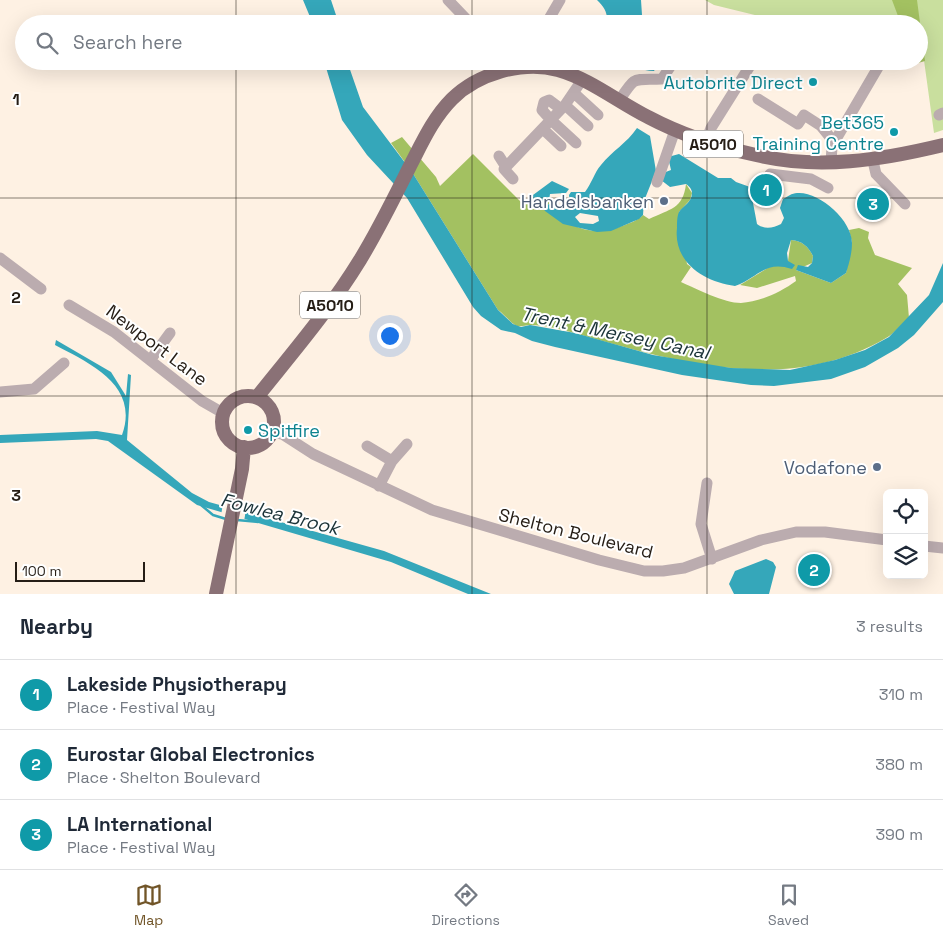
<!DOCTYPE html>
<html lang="en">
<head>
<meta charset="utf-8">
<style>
  body { margin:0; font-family:"Space Grotesk",sans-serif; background:#f2f2f3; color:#1f2937 }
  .controls { position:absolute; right:15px; bottom:15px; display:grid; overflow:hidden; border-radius:8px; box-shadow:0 5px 20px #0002 }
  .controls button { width:45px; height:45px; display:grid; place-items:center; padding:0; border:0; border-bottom:1px solid #e0e1e3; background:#fff; color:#1f2937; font:25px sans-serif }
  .scale { position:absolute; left:15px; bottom:12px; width:130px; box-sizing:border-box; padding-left:5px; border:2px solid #251d15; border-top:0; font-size:14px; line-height:18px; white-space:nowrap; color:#251d15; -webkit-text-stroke:4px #fff; paint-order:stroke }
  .you { position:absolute; left:389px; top:335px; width:18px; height:18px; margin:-12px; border:4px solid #fff; border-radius:50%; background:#1a73e8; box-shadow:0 0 0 8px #1a73e833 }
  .badge { display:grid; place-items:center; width:32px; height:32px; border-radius:50%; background:#715528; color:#fff; font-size:16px; font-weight:700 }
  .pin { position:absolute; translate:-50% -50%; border:2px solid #fff; box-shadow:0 1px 5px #0006 }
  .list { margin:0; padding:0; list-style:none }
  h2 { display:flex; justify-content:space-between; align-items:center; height:65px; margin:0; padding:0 20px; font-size:21px }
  h2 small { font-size:16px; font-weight:400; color:#747a83 }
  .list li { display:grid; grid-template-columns:32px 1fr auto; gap:15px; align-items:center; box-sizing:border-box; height:70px; padding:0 20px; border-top:1px solid #e0e1e3 }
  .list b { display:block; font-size:19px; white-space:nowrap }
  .list p { margin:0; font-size:16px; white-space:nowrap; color:#747a83 }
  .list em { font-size:16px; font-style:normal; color:#747a83 }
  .icon { flex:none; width:28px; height:28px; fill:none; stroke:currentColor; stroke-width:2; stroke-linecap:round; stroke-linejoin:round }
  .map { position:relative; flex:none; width:943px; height:594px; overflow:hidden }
  .search { position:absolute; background:#fff; box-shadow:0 5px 20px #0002; left:15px; right:15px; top:15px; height:55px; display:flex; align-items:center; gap:12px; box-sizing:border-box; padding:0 18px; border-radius:28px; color:#747a83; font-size:19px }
  .sheet { height:275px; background:#fff }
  nav { display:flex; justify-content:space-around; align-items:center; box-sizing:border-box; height:70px; border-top:1px solid #e0e1e3; background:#fff; font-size:14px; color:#747a83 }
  nav a { display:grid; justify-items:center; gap:2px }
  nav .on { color:#715528 }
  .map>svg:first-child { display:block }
  .green { fill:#c9df9e }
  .forest { fill:#a3c161 }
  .water { fill:#35a7ba; fill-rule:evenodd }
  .pier { fill:#fef1e3 }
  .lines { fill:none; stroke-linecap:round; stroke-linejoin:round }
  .stream { stroke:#35a7ba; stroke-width:2.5 }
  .minor { stroke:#bbacaf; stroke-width:11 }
  .major { stroke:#8a7176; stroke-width:14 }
  .grid { fill:none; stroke:#251d15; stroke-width:1; stroke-opacity:0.55 }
  .culture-dot { fill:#0f9aa8; stroke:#fff; stroke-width:2 }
  .service-dot { fill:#5c6f8a; stroke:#fff; stroke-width:2 }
  .labels { text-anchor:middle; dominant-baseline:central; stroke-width:4; stroke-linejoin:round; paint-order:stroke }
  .shield { fill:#fff; stroke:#66615b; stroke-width:1 }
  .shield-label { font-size:16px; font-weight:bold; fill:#251d15 }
  .culture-label { font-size:18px; fill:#0d838f; stroke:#fff; text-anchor:end }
  .service-label { font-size:18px; fill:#4e5e75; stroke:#fff; text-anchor:end }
  .street-label { font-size:18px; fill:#251d15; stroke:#fff }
  .water-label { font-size:19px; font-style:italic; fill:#1b3338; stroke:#fff }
  .grid-label { font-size:16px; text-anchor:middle; font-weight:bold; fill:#251d15; stroke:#fff; stroke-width:4; stroke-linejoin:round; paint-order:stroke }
</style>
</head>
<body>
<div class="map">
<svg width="943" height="594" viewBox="0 0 943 594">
  <rect width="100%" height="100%" fill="#fef1e3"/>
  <!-- green -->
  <path class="green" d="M705 0H943V130L934 133 919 24H792L714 5Z"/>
  <!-- forest -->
  <path class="forest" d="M892 0H917L925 61 918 63V61L919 24H901Z
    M402 137 436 177 440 186 473 154 523 204 533 195 532 200 543 206 549 200V204L544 208C571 225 589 239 622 226 630 223 637 221 643 215L649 219C670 209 683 209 686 184L692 193 690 200 679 212 687 264 691 267 681 282C697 289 724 303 741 303 760 302 781 292 796 281L795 276 757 288 740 285 771 266 788 261 791 240C802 241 808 246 813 256L812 263 796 270 831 283 846 273 852 242 849 230 859 228 869 232 868 238 875 255 912 268 898 284 907 295 909 318C901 324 894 334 886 338 789 395 679 363 578 334 564 330 545 325 530 325 524 325 520 328 515 325 510 322 504 314 498 310L412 172 391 143Z"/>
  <!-- water -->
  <path class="water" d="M303 0H331L339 24H313Z
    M597 0H641L642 15 649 24H607C608 12 604 7 597 0Z
    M324 61H347L363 107 412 172 498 310 513 324 521 327 530 325 575 333 653 355 731 368 790 370 835 360 865 350 889 337 929 295 943 263V302L914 335 898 348 865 367 831 379 774 386 751 385 682 375 555 347 532 341 515 333 501 330 481 316 473 307 407 198 367 155 342 120Z
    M615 61H660L654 71C640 71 634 63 619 64Z
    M637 128 650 136 656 171 644 201 643 215 639 219 611 231 597 232 563 224 545 211 543 208 549 204 561 209H567L570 205 569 195 571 192H585C592 183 594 173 601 165 612 151 627 143 637 128ZM580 213 598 216 599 221 593 224 580 223 575 217Z
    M679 154 718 178H731L736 182 750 187 757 224C765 230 773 228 781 224L784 218 780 208 783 199C787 197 792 193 797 193 819 191 852 220 852 243 852 253 849 264 846 273L831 283 796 270 798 265 808 267 812 263 813 256C808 246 802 241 791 240L787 253 788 261 795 265 792 269C765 260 759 277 735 286 704 282 673 262 677 228 677 223 677 216 679 212 683 206 692 202 692 193 692 189 689 186 686 184L670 187 661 180 663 173 671 170 668 157Z
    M552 181 569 189 566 193 550 194 549 200 543 206 538 205 532 200 533 195Z
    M56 340 111 372 126 396 128 374 131 375 127 440 192 493 209 502 384 551 491 594H468L391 562 197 505 108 441 96 439 0 443V435L97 431 122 435C140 385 89 363 55 345Z
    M766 559 773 562 776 567 769 594H734L729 584 735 571Z"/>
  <!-- pier -->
  <path class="pier" d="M223 504 246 510 244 521 221 515Z"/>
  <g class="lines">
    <!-- stream -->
    <path class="stream" d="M201 505 213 515 226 519
      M237 520 258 522"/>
    <!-- minor -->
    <path class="minor" d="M448 0 471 24
      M546 24 560 0
      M493 61 496 73
      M574 93 598 115
      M758 99 798 124 804 115 821 126 834 142
      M619 101C636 75 632 80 662 79L674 61
      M565 105 588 126
      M939 115 943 113
      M551 120 542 110 544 102 549 100 561 109
      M551 120 576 143
      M543 129 561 146
      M706 141 711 128 753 61
      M499 156 506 167
      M873 161 876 174 905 204
      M831 163 832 146 880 64
      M770 174 811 179 828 188
      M513 179 504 169 565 105 582 80
      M657 182 675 130
      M0 258 41 289
      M69 305 114 332 202 401 223 413
      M151 359 170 333
      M0 392 34 389 64 363
      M272 432 282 434 313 454 432 510 599 560 644 571H663L684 568 761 540 796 532H825L887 540
      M367 446 392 461
      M707 483 701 524 712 559
      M379 486 392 461 407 444
      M924 546 943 548"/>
    <!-- major -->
    <path class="major" d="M222 422a26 26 0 1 1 52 0a26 26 0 1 1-52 0Z
      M257 397C293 352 330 309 360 260 379 229 394 198 410 166 422 143 433 118 452 99 477 74 523 60 558 70 590 79 618 102 648 117 682 135 719 147 756 155 819 170 881 160 943 145
      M216 594 242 469 244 447"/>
  </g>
  <!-- grid -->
  <path class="grid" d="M236 0V24M472 0V24M707 0V24M236 61V594M472 61V594M707 61V594M0 198H943M0 396H943"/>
  <!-- markers -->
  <g class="culture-dot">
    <circle cx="813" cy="82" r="5"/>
    <circle cx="894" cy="132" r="5"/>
    <circle cx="248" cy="430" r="5"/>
  </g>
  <g class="service-dot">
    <circle cx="664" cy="201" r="5"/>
    <circle cx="877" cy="467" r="5"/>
  </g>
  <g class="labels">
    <!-- shield labels -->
    <g class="shield">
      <rect x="683" y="130.5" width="60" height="27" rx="4"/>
      <rect x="300" y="291.5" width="60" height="27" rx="4"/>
    </g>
    <g class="shield-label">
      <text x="713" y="144">A5010</text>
      <text x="330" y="305">A5010</text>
    </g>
    <!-- culture labels -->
    <g class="culture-label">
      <text x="803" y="82">Autobrite Direct</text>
      <text x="884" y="122">Bet365<tspan x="884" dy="21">Training Centre</tspan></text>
      <text x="258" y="430" text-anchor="start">Spitfire</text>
    </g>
    <!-- service labels -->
    <g class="service-label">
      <text x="654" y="201">Handelsbanken</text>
      <text x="867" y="467">Vodafone</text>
    </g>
    <!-- street labels -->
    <g class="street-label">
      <text transform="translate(157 345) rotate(37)">Newport Lane</text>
      <text transform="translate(576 533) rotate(14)">Shelton Boulevard</text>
    </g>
    <!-- water labels -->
    <g class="water-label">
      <text transform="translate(615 333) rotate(12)">Trent &amp; Mersey Canal</text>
      <text transform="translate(280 514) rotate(14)">Fowlea Brook</text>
    </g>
  </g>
  <g class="grid-label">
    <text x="16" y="105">1</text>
    <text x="16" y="303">2</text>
    <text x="16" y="501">3</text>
  </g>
</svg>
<div class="controls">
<button><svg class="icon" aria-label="locate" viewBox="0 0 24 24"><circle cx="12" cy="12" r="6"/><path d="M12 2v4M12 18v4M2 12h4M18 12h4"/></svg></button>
<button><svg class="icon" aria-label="layers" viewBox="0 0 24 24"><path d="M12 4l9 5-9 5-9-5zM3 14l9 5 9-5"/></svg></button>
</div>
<div class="scale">100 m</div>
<div class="you"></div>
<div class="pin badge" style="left:766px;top:190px;background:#0f9aa8">1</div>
<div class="pin badge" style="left:814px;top:570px;background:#0f9aa8">2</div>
<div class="pin badge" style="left:873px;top:204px;background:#0f9aa8">3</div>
<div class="search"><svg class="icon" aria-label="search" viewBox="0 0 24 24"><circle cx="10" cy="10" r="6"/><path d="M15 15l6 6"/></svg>Search here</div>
</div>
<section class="sheet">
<h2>Nearby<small>3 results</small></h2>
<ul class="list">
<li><span class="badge" style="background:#0f9aa8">1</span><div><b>Lakeside Physiotherapy</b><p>Place · Festival Way</p></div><em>310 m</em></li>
<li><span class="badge" style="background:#0f9aa8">2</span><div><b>Eurostar Global Electronics</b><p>Place · Shelton Boulevard</p></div><em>380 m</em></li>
<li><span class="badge" style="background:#0f9aa8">3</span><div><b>LA International</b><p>Place · Festival Way</p></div><em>390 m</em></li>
</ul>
</section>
<nav>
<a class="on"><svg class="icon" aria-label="map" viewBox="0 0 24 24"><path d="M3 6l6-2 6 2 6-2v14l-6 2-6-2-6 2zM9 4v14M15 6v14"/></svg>Map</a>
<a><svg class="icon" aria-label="directions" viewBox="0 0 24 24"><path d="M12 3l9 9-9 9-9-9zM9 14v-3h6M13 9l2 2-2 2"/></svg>Directions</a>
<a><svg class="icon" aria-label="saved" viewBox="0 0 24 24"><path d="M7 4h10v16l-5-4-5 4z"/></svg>Saved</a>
</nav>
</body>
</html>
